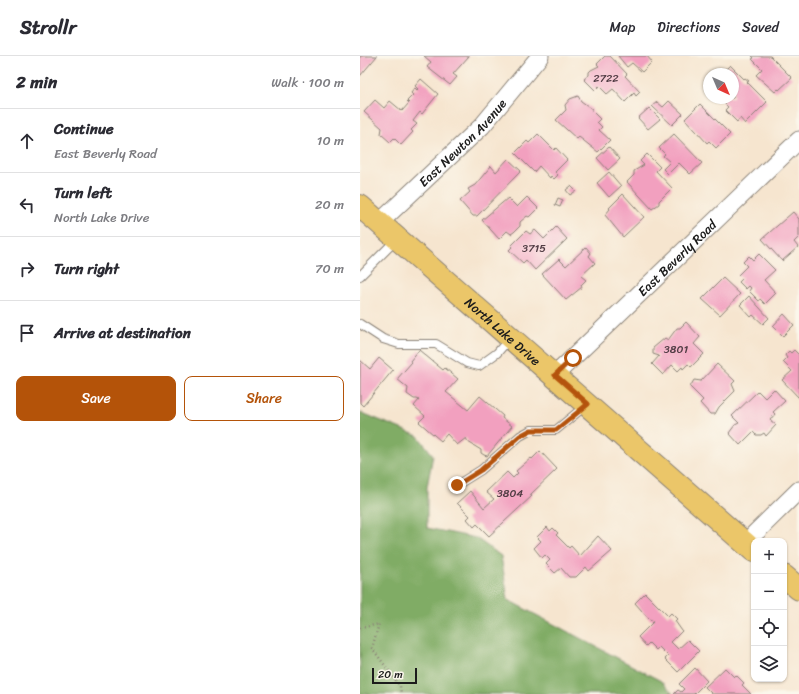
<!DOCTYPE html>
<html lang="en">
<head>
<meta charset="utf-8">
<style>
  body { margin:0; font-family:Sriracha,sans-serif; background:#f2f2f3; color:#2b2b33 }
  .controls { position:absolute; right:12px; bottom:12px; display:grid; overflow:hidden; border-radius:8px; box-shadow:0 1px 3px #0004 }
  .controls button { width:36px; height:36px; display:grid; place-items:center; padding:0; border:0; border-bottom:1px solid #e1e1e2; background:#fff; color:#2b2b33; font:20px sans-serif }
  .compass { position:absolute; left:343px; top:12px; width:36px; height:36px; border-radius:50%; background:#fff; box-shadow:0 1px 3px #0004; rotate:136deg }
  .scale { position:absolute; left:12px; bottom:10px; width:45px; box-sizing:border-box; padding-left:4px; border:2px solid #1c1c1c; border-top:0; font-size:11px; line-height:14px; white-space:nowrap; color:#1c1c1c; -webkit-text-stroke:3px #fbf7ec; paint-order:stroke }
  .stop { position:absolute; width:12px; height:12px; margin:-9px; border:3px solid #b45309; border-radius:50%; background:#fff }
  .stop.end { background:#b45309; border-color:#fff; box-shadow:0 1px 4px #0008 }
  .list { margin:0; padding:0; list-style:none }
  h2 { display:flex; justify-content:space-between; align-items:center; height:52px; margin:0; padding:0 16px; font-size:17px }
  h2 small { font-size:13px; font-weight:400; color:#7c7c81 }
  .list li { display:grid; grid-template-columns:26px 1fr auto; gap:12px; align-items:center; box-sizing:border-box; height:64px; padding:0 16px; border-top:1px solid #e1e1e2 }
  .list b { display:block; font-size:15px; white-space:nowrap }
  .list p { margin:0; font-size:13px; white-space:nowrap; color:#7c7c81 }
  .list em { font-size:13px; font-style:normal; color:#7c7c81 }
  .actions { display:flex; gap:8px; padding:12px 16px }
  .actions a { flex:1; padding:9px 0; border:1px solid #b45309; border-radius:8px; text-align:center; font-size:14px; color:#b45309 }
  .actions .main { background:#b45309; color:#fff }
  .icon { flex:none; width:22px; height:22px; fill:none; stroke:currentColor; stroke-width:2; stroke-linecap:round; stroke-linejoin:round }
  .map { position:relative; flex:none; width:439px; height:638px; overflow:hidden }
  header { display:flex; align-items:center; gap:24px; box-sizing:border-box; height:56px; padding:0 20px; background:#fff; border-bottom:1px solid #e1e1e2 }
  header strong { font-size:19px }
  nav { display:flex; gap:22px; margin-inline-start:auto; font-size:14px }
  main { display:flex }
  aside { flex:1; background:#fff }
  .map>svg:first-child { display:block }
  .forest { fill:#80ac65; stroke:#4e6440 }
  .building { fill:#f2a0bf }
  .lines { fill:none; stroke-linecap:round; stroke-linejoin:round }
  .lane-casing { stroke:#898076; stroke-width:10 }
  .street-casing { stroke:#898076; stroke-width:19 }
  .primary-casing { stroke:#898076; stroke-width:24 }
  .path { stroke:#898076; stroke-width:2.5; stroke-dasharray:1 3; stroke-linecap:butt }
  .lane { stroke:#fff; stroke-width:8 }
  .street { stroke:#fff; stroke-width:17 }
  .primary { stroke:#ebc669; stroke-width:22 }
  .route { stroke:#b45309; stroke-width:5 }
  .labels { text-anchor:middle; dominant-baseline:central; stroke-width:4; stroke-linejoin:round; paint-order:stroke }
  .number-label { font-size:11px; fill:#523d45 }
  .street-label { font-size:13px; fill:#1c1c1c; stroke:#fbf7ec }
</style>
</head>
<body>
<header>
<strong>Strollr</strong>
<nav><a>Map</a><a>Directions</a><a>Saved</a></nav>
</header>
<main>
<aside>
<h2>2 min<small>Walk · 100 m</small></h2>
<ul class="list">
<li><svg class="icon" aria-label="ahead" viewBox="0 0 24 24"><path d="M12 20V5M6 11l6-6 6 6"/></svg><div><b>Continue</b><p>East Beverly Road</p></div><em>10 m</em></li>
<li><svg class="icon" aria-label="left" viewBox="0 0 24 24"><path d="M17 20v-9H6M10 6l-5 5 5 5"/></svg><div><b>Turn left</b><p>North Lake Drive</p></div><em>20 m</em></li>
<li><svg class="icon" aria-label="right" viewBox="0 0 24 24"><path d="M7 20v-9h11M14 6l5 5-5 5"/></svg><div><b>Turn right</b></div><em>70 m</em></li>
<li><svg class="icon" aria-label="arrive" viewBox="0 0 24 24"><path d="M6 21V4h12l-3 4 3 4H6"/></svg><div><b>Arrive at destination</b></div></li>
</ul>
<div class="actions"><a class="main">Save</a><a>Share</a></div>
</aside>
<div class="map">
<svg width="439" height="638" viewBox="0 0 439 638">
  <rect width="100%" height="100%" fill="#fbf7ec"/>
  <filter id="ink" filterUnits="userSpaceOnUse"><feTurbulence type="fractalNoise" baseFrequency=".025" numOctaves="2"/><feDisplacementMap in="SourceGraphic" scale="8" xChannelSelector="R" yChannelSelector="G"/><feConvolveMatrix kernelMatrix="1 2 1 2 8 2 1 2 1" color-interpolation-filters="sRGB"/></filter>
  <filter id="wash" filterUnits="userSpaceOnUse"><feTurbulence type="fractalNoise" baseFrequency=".012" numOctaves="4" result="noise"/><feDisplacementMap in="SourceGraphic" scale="16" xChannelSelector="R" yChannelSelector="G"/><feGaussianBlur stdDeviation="0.9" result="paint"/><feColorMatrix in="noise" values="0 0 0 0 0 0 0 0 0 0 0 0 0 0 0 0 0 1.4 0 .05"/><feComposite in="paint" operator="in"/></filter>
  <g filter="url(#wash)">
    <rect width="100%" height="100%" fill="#f6e5cf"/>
    <!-- forest -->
    <path class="forest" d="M0 356 58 380 73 399 67 431V472L116 482 141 500 148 544 301 625 313 638H0Z"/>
    <g id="blocks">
      <!-- building -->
      <path class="building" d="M0 0H17L0 20Z
        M64 0H109L93 18 97 21 90 29 67 11 71 6Z
        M245 0H250L267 18 265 20 280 36 276 40 274 37 265 46 253 33 247 38 239 30 235 34 224 23 229 19V16L231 14 239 10 237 8Z
        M258 0H287L292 6 282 16 272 7 267 11Z
        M392 0H410L432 22 419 34 418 33 415 36 396 19 402 13 392 3 394 2Z
        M370 9 384 23 385 22 389 25 387 26 407 46 385 68 380 62 377 66 365 54 368 51 363 46 366 42H373V18H365L363 16Z
        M61 23 78 38 62 58 60 56 53 65 57 68 51 74 53 76 41 89 34 82 30 86 21 78 22 72 4 56 15 44 24 52 30 45 42 55 49 47 47 45 53 39 51 37 55 32 57 34 58 33 55 30Z
        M218 40 221 45 232 53V55L240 63 237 66 242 71 239 74 250 84 238 96 219 81 217 83 196 64 206 54 205 49 210 43Z
        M309 45 323 58 312 69 292 50 297 46 303 51Z
        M340 48 370 78 356 92 349 85 347 87 325 63Z
        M289 52 300 63 288 73 278 62Z
        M178 78 194 94 196 92 207 104 195 116 198 119 194 123 191 120 190 122 179 110 174 116 155 97 167 85 169 87Z
        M314 78 342 107 330 118 319 107 308 118 303 113 310 106 303 100 305 98 299 92Z
        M249 91 260 103 248 114 237 102Z
        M287 98 300 111 296 115 312 132 299 145V148L292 153 267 126 274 119V115L284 109 280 105Z
        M148 103 161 115 117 160H113L100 145 110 136 108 133 115 129 131 110 136 116Z
        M249 116 261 130 249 141 237 127Z
        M211 130 216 135 210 139 206 134Z
        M263 138 284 161 263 181 245 159 250 153 249 152Z
        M167 141 178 152 169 161 167 160 160 166V170L154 176 151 178 147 175 139 183 122 164 148 142 157 151Z
        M198 142 203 144 200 151 195 149Z
        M433 156 439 163V181L434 186 438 191 422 205 402 183Z
        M196 171 207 183 175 214 166 204 163 207 149 194 152 191 151 190 166 175 170 178 175 174 184 183Z
        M226 191 231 197 229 200 235 207 221 220 226 224 221 229 222 231 206 244 182 218 199 203 206 210Z
        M399 198 415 214 404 224 416 237 405 248 400 243 399 245 389 235 391 232 389 230 386 233 379 226 382 223 378 219 387 210 383 206 389 200 393 204Z
        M363 222 380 238 360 259 342 243Z
        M389 240 409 262 403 268 393 259 391 261 380 249Z
        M424 258 434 269 423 280 413 270Z
        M326 266 340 281 334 288 344 298 331 311 328 308 323 313 322 311 318 315 312 309 303 319 292 308 299 300 293 298V292L305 282 308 284 317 272H320Z
        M59 294 83 314 85 312 98 323 86 336 108 354 120 340 143 360 142 362 152 370 127 400 124 399 121 397V394L108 386 106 382 97 389 87 378 81 385 59 366 65 360 54 350 59 344 57 343H54L47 338 48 332 37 323 52 306 50 305Z
        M434 294 439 299V342L422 324 432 315 423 306 427 302 425 299 429 295 431 297Z
        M19 302 33 314 3 350 0 347V304L10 313Z
        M357 308 375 325 372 328 375 335 359 351 355 358H350L340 347 343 344 330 331 334 324 341 325Z
        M414 333 425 345 413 356 415 358 410 364 416 369 406 380 404 377 401 379H396L393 376 380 389 369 377 375 369 379 367 372 360 398 335 405 342Z
        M180 395 197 413 170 439 172 440 129 480 117 468 114 471 107 463 110 460 97 447 110 435 124 452 134 443 126 436 147 416 153 422 158 417 156 415 171 402 172 403Z
        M187 471 190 475 193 472 198 477 196 479 209 492 211 490 220 500 238 480 252 495 229 515 226 511 216 521H209L201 512 195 517 186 508 190 504 185 499 182 502 174 492 181 485 177 481Z
        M285 537 308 560 311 557 317 563 315 565 322 575 311 586 318 593 328 584 339 595 318 616 305 603 308 600 299 591 296 594 289 587 286 590 278 581 294 565 289 563 275 547Z
        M335 612 347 625 334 638H314L318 634 321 636 324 633 319 628Z
        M365 612 374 621 376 619 384 627 382 629 391 638H352L345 631Z"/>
    </g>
  </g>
  <g filter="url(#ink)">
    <use href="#blocks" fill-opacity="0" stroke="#898076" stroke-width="1"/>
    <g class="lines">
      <!-- lane casing -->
      <g class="lane-casing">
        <path id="lane" d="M0 220 36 184
          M0 268 23 283 39 288H76L107 307 119 310 137 297 150 282
          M97 429 121 414 160 380 171 374H196L225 350"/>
      </g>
      <!-- street casing -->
      <g class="street-casing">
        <g id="street">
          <path id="s1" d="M19 167 122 70 180 0"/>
          <path id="s2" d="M195 319 439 84"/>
          <path d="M385 487 439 434"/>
        </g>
      </g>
      <!-- primary casing -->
      <g class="primary-casing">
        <g id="primary">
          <path id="s3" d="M0 150 394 495"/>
          <path d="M424 520 439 533"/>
        </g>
      </g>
      <!-- path -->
      <path class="path" d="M0 572 19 568 12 592 40 630 41 638"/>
      <!-- lane -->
      <use href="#lane" class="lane"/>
      <!-- street -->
      <use href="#street" class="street"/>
      <!-- primary -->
      <use href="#primary" class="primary"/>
    </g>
  </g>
  <g class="lines" filter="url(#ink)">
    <!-- route -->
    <path class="route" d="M97 429 121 414 160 380 171 374H196L228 348 195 319 213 302"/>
  </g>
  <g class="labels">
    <!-- number labels -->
    <g class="number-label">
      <text x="246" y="22">2722</text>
      <text x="174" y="192">3715</text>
      <text x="316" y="293">3801</text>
      <text x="150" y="437">3804</text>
    </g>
    <!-- street labels -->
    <g class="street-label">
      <text stroke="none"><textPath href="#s1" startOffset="116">East Newton Avenue</textPath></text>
      <text stroke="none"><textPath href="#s2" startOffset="169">East Beverly Road</textPath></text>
      <text stroke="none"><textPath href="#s3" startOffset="190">North Lake Drive</textPath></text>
    </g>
  </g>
</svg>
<div class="controls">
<button>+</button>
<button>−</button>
<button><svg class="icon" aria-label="locate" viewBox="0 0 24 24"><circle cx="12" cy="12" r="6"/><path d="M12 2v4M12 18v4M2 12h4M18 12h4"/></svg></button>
<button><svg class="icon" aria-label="layers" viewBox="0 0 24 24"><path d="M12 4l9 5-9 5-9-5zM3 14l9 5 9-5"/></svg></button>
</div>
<svg class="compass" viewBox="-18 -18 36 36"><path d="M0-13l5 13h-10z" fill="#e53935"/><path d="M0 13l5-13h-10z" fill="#7c7c81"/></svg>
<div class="scale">20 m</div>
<div class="stop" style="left:213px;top:302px"></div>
<div class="stop end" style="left:97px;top:429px"></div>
</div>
</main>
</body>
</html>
